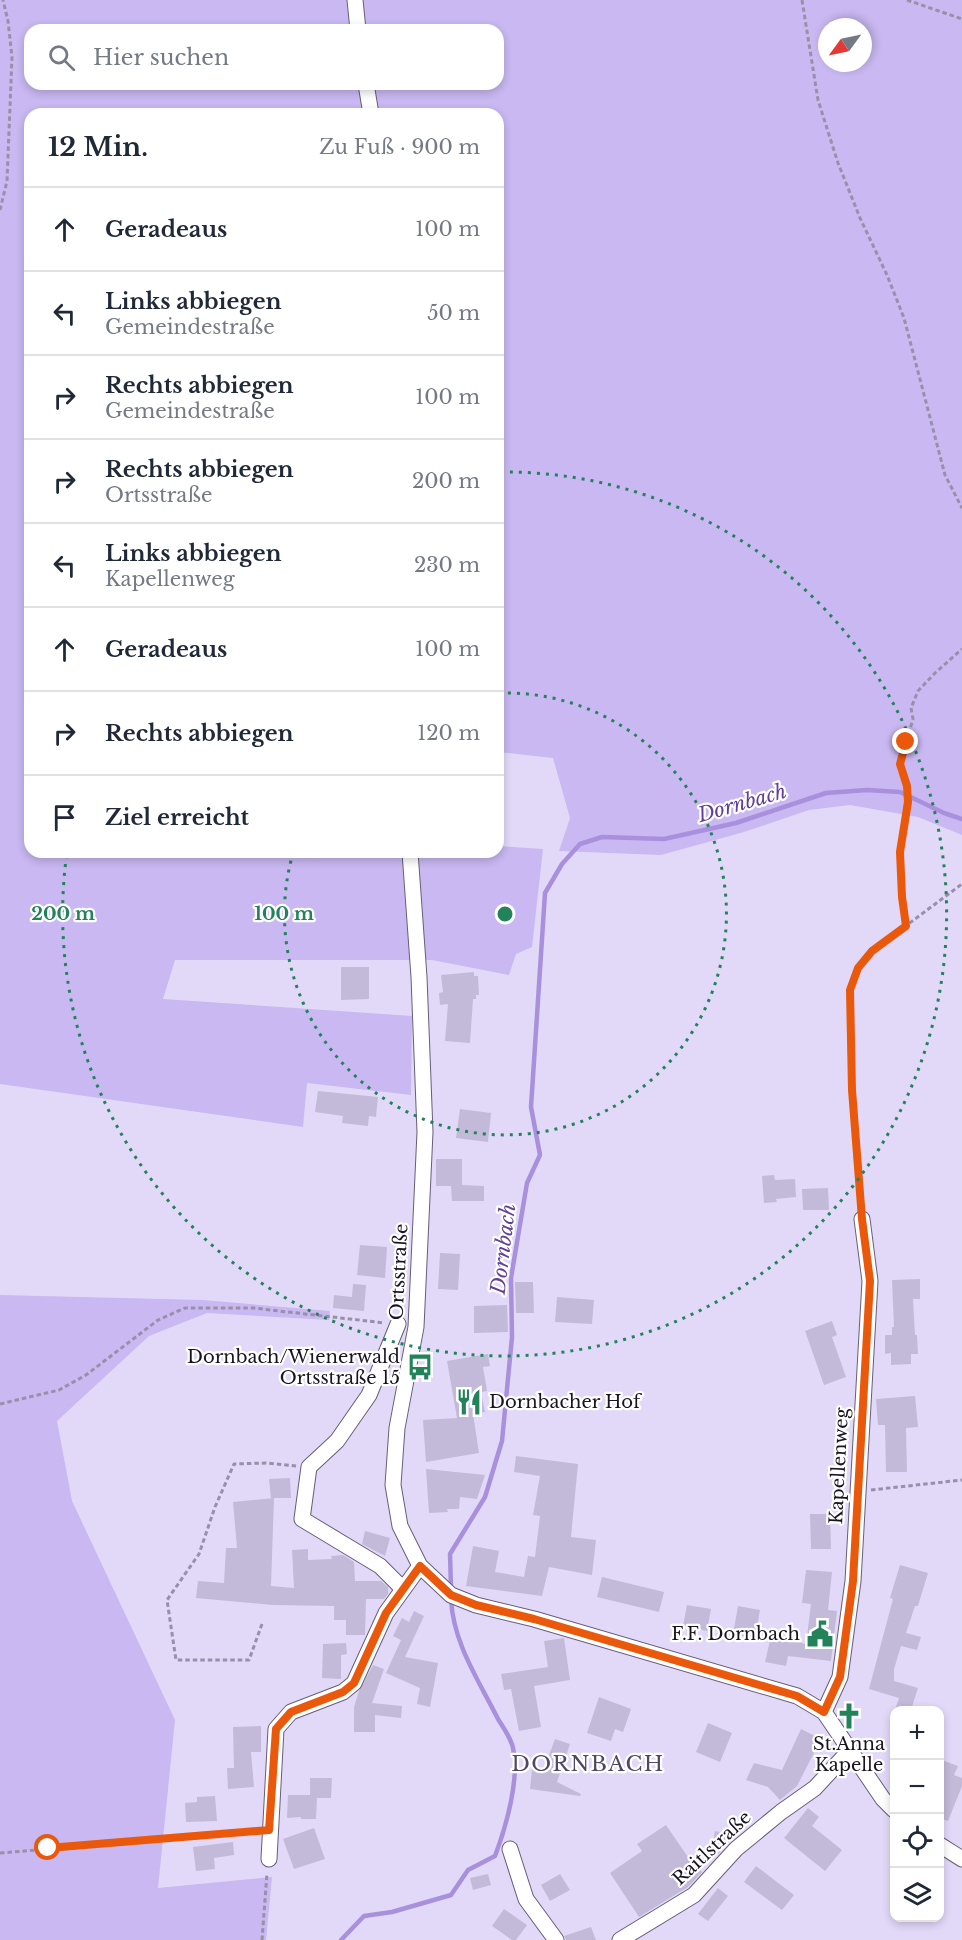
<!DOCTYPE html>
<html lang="de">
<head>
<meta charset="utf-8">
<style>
  body { margin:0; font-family:"Libre Baskerville",serif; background:#f6f6f7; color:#1f2937 }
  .controls { position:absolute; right:18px; bottom:18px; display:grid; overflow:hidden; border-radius:12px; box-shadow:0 3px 9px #0003 }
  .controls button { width:54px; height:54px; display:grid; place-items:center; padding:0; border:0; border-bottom:2px solid #e0e1e3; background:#fff; color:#1f2937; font:30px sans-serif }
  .compass { position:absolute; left:818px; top:18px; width:54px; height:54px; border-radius:50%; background:#fff; box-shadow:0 3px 9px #0003; rotate:237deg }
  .stop { position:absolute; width:18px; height:18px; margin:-14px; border:4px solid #ea580c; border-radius:50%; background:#fff }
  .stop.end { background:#ea580c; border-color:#fff; box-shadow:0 2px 6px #0008 }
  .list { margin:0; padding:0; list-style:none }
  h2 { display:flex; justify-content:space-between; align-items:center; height:78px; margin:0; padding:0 24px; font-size:26px }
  h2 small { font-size:20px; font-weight:400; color:#747a83 }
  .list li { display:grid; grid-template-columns:39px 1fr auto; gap:18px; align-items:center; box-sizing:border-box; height:84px; padding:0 24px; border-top:2px solid #e0e1e3 }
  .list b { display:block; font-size:22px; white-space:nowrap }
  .list p { margin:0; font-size:20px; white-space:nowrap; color:#747a83 }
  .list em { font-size:20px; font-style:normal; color:#747a83 }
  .icon { flex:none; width:33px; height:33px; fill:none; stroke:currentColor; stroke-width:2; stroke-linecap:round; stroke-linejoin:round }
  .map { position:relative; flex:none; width:962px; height:1940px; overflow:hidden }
  .search { position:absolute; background:#fff; box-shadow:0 3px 9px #0003; left:24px; top:24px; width:480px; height:66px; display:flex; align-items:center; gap:15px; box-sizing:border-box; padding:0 21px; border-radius:18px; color:#747a83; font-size:22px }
  .panel { position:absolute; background:#fff; box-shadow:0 3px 9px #0003; left:24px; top:108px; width:480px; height:750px; border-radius:18px }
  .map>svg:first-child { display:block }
  .green { fill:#c9b8f1; fill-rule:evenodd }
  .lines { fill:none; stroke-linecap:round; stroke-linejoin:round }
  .stream { stroke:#a990dc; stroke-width:4.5 }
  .building { fill:#c3bad9 }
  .minor-casing { stroke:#665e79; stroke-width:17 }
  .path { stroke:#9790a8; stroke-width:3; stroke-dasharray:4.5 3; stroke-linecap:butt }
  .minor { stroke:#fff; stroke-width:15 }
  .route { stroke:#ea580c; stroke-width:8 }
  .ring { fill:none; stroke:#22835b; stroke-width:3; stroke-dasharray:3 6 }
  .labels { text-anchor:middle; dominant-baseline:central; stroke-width:4.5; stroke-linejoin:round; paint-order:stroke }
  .street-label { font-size:18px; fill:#191520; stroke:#fff }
  .poi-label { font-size:18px; fill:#191520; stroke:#fff; text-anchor:end }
  .water-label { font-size:20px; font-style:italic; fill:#623f98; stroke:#fff }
  .quarter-label { font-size:21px; letter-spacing:1.5px; fill:#504862; stroke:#fff }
  .centre { fill:#22835b; stroke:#fff; stroke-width:3 }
  .ring-label { font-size:18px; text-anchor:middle; font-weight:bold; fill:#22835b; stroke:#fff; stroke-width:4.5; stroke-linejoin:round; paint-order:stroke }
</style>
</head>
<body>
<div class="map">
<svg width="962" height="1940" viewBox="0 0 962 1940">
  <rect width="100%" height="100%" fill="#e2d9f9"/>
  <!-- green -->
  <path class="green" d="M0 0H962V835L918 817 850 805 809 810 744 832 661 855 559 851 570 818 553 758 498 752V114H30V852H498V846L543 849 532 947 516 954 509 975 432 960H175L163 999 412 1016 411 1095 307 1083 303 1127 0 1084ZM827 27H863V63H827ZM30 30H498V84H30Z
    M0 1295 203 1300 330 1311 329 1320 207 1313 149 1336 57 1421 72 1501 175 1720 158 1888 272 1877 266 1940H0Z"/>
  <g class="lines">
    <!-- stream -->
    <path class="stream" d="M451 1588 450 1554 485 1497 502 1441 512 1337 511 1278 527 1183 540 1155 531 1107 545 893 562 864 580 844 602 837 664 839 736 823 826 793 867 790 900 792 944 813 962 819
      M341 1940 364 1916 392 1912 451 1895 468 1870 495 1856C506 1827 520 1778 513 1748 511 1738 503 1727 498 1719 479 1681 453 1643 451 1599"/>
  </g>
  <!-- building -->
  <path class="building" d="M341 967H369V999L341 1000Z
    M474 972V976H478L479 995H476V999H473L470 1043 445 1041 448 1004 440 1005 439 993 443 992 441 975Z
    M318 1091 378 1097 376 1117 369 1116 368 1126 342 1123 343 1116 315 1112Z
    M460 1109 491 1113 488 1142 456 1138Z
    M436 1159H462V1185L484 1186V1201H452L451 1186H436Z
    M774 1175 775 1180 795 1179 796 1197 776 1199 777 1202 764 1203 762 1176Z
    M828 1188 829 1210H803L802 1189Z
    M360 1245 387 1247 385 1278 357 1275Z
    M440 1253 460 1254 458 1290 438 1289Z
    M920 1279V1299H913L915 1335H917L918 1354H911V1364L891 1365V1353L885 1354V1335H892V1327H894L892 1280Z
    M515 1282H533L534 1313H516Z
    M353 1284 366 1285 364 1311 333 1308 334 1295 352 1297Z
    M557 1297 594 1300 592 1324 555 1322Z
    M507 1305 508 1332 474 1333V1306Z
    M832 1321 837 1335 832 1337 846 1377 824 1385 805 1331Z
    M488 1354 490 1366 483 1367 487 1391 481 1392 485 1412 473 1414 479 1453 426 1462 423 1420 457 1418 447 1361Z
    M915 1396 918 1427 906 1428 907 1472H886L885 1425H878L876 1399Z
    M516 1456 578 1464 571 1537 596 1540 592 1575 549 1567 542 1596 466 1586 473 1546 499 1551 495 1572 524 1577 528 1556 535 1557 540 1516 533 1515 540 1476 514 1472Z
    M426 1469 485 1475 477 1499 460 1497 459 1509H447L448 1512 429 1513Z
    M290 1478 291 1498H271L269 1479Z
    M274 1498 271 1586 294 1588 292 1550 308 1549V1560L332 1559 331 1556 343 1555 354 1562 355 1581H381L388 1587V1594L384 1599H366L365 1635H346V1620H334V1606L273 1605 196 1598 198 1581 224 1583 226 1548H237L233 1502Z
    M810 1514H830L831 1549H811Z
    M365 1531 390 1538 385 1556 362 1544Z
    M900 1565 928 1573 918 1606H915L906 1633 921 1637 917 1650 901 1646 894 1669V1681L918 1688 911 1710H895L899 1698 869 1689 893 1599 890 1598Z
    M806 1570 832 1572 828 1610 837 1611 831 1661 788 1656 786 1666 765 1662 771 1636 806 1644 811 1604 802 1603Z
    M602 1577 664 1592 659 1612 597 1597Z
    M687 1605 711 1609 707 1631 683 1626Z
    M738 1606 760 1610 755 1638 733 1634Z
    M414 1611 424 1616 405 1657 438 1663 430 1707 417 1704 420 1688 386 1673 401 1640 393 1636 402 1618 409 1622Z
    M564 1638 570 1680 534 1686 541 1727 519 1731 511 1689 504 1690 501 1674 548 1667 544 1641Z
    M346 1643 347 1654 341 1655V1679L322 1678 323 1644Z
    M373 1665 384 1669 372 1703 402 1706 401 1718 375 1715V1732H354V1707L359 1691Z
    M599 1697 631 1709 623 1732 615 1729 611 1741 587 1733Z
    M708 1723 732 1733 720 1762 696 1752Z
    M261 1726V1752H251L254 1787 228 1789 227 1768H234L233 1727Z
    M801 1729 821 1739 797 1786 780 1800 768 1787 746 1780 754 1763 782 1770Z
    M555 1739 570 1744 557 1782 581 1794 580 1796 530 1789 532 1769 543 1771Z
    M939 1759 958 1766 954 1775 962 1778V1786L948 1821 939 1818Z
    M310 1778H332L331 1798H317L316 1819H301V1817L287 1818 288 1795H310Z
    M215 1796 217 1821 186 1822 185 1803 197 1802V1797Z
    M808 1808 819 1817 812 1826 842 1850 825 1871 784 1838Z
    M666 1825 692 1863 695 1861 702 1872 688 1887 639 1917 610 1873 642 1851 637 1844Z
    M314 1828 325 1859 294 1869 283 1839Z
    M715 1831 729 1834 727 1844 718 1854 711 1853Z
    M233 1842 234 1855 214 1858 215 1869 196 1871 193 1847Z
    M756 1866 794 1895 782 1910 744 1882Z
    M488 1874 491 1885 473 1890 470 1878Z
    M560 1874 570 1890 550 1901 541 1885Z
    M718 1888 728 1896 708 1921 698 1914Z
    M504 1909 527 1925 516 1940H512L492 1926Z
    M591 1927 596 1940H566L564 1936Z"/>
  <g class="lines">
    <!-- minor casing -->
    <g class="minor-casing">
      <path id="minor" d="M355 0 358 30
        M366 84 371 114
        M410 852 419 977 425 1132 416 1327 397 1428 393 1485 400 1526 420 1566 451 1595 476 1605 534 1619 797 1696 824 1712 883 1799 894 1810
        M398 1324 369 1395 337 1441 309 1467 302 1519 380 1566 403 1589
        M824 1712 840 1677 853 1581 870 1281 862 1219
        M940 1845 962 1859
        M510 1849 526 1899 556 1940
        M269 1859 276 1729 291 1712 343 1692 354 1683 386 1613 420 1566
        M620 1940 694 1895 736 1849 781 1812 815 1788 850 1750"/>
    </g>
    <!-- path -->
    <path class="path" d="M802 0 818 100 838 163 860 218 887 275 904 318 945 475 962 508
      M907 0 962 19
      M0 210 7 181 12 57 8 21 3 0
      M906 926 902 897 900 852 908 802 907 786 900 764 913 719 911 708 918 691 935 673 962 649
      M861 1205 852 1090 850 989 858 968 872 951 962 884
      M0 1404 59 1390 86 1375 158 1320 185 1308H253L385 1323
      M871 1490 962 1480
      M262 1624 249 1660H176L167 1600 199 1554 215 1507 234 1464 266 1463 296 1466
      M0 1853 255 1832
      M262 1940 267 1873"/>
    <!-- minor -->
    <use href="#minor" class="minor"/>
  </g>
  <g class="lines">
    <!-- route -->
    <path class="route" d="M48 1848 269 1830 276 1729 291 1712 343 1692 354 1683 386 1613 420 1566 451 1595 476 1605 534 1619 797 1696 824 1712 840 1677 853 1581 870 1281 862 1219 852 1090 850 990 858 968 872 951 906 926 902 897 900 852 908 802 907 786 900 764 906 742"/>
  </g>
  <!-- distance rings -->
  <g class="ring">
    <path d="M499 693A221 221 0 1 1 293 853"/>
    <path d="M501 472A442 442 0 1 1 67 852"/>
  </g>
  <!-- icons -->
  <defs>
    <g id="bus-bare" transform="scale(2.07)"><path d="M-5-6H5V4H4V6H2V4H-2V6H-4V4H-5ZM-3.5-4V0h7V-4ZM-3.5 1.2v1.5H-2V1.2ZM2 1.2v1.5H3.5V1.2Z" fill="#22835b" stroke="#fff" stroke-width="2.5" paint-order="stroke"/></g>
    <g id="restaurant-bare" transform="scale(2.07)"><path d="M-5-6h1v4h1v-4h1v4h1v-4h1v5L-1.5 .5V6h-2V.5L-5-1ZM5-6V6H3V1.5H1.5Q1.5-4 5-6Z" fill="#22835b" stroke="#fff" stroke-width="2.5" paint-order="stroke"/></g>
    <g id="civic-bare" transform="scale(2.07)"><path d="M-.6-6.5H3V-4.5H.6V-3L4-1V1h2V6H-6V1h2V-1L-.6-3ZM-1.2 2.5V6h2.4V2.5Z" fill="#22835b" stroke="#fff" stroke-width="2.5" paint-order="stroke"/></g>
    <g id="church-bare" transform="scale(2.07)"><path d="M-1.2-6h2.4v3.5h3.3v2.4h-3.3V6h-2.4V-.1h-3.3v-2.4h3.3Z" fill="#22835b" stroke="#fff" stroke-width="2.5" paint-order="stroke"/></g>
  </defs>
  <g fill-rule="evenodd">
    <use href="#bus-bare" x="420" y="1367"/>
    <use href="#restaurant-bare" x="469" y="1402"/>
    <use href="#civic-bare" x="820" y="1634"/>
    <use href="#church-bare" x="849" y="1716"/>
  </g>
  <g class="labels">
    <!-- street labels -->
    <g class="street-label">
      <text transform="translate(399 1272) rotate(-87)">Ortsstraße</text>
      <text transform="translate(839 1466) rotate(-87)">Kapellenweg</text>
      <text transform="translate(712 1848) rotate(-43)">Raitlstraße</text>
    </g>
    <!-- poi labels -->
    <g class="poi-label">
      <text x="400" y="1357">Dornbach/Wienerwald<tspan x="400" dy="21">Ortsstraße 15</tspan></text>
      <text x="489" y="1402" text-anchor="start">Dornbacher Hof</text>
      <text x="800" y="1634">F.F. Dornbach</text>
      <text x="849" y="1744" text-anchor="middle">St.Anna<tspan x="849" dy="21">Kapelle</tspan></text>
    </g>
    <!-- water labels -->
    <g class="water-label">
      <text transform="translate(742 803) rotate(-16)">Dornbach</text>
      <text transform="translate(503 1249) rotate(-83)">Dornbach</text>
    </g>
    <!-- quarter labels -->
    <g class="quarter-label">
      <text x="588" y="1764">DORNBACH</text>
    </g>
  </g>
  <circle cx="505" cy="914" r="9" class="centre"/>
  <g class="ring-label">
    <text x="63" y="920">200 m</text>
    <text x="284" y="920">100 m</text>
  </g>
</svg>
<div class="controls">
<button>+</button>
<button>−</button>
<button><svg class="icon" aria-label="locate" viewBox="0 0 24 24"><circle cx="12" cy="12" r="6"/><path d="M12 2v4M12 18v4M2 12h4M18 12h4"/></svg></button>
<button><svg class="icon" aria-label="layers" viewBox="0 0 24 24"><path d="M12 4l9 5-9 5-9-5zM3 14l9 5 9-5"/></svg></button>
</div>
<svg class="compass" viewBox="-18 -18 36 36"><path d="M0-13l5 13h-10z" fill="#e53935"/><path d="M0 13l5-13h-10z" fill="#747a83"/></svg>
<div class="stop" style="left:48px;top:1848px"></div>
<div class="stop end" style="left:906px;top:742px"></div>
<div class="search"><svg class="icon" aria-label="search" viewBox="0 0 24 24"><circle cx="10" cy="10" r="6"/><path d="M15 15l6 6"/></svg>Hier suchen</div>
<section class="panel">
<h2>12 Min.<small>Zu Fuß · 900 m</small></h2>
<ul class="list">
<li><svg class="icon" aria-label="ahead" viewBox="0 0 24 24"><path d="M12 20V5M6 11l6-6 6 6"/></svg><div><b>Geradeaus</b></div><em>100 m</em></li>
<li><svg class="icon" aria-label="left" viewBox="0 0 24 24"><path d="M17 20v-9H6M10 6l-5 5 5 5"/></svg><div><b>Links abbiegen</b><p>Gemeindestraße</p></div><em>50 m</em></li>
<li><svg class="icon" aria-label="right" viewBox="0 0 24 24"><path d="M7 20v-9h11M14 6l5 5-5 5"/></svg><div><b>Rechts abbiegen</b><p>Gemeindestraße</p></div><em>100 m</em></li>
<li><svg class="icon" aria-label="right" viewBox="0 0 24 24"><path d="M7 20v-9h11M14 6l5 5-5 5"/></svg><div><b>Rechts abbiegen</b><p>Ortsstraße</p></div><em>200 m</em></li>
<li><svg class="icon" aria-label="left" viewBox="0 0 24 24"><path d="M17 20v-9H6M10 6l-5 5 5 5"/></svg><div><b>Links abbiegen</b><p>Kapellenweg</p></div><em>230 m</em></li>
<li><svg class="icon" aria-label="ahead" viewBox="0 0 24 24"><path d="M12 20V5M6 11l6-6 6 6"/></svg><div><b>Geradeaus</b></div><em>100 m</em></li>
<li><svg class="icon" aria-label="right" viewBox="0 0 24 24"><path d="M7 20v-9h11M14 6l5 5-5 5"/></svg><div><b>Rechts abbiegen</b></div><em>120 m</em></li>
<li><svg class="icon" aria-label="arrive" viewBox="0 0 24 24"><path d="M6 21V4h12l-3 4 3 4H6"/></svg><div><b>Ziel erreicht</b></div></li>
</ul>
</section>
</div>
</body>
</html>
